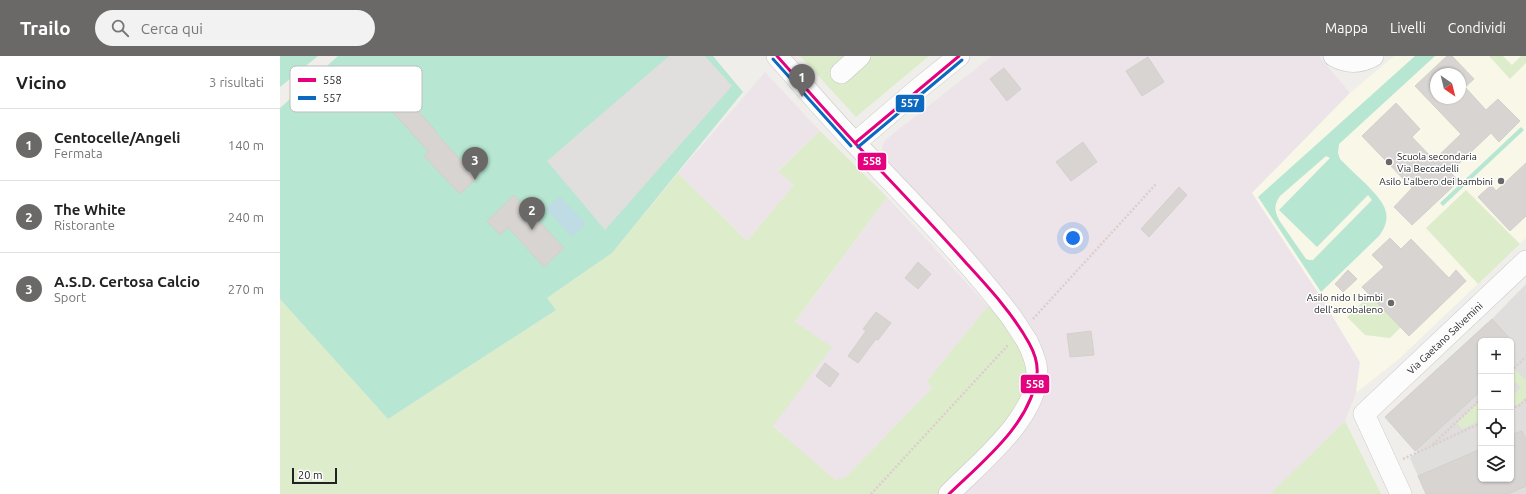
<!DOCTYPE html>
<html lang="it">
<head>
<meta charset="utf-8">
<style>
  body { margin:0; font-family:Ubuntu,sans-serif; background:#f2f2f2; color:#222 }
  .controls { position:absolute; right:12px; bottom:12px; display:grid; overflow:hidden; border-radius:6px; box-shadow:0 1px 3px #0004 }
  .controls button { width:36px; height:36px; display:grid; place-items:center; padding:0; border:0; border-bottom:1px solid #e0e0e0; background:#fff; color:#222; font:20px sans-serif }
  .compass { position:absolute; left:1150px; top:12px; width:36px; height:36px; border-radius:50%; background:#fff; box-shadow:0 1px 3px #0004; rotate:145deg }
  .scale { position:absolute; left:12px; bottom:10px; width:45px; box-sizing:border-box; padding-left:4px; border:2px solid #222; border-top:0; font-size:11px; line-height:14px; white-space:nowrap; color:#222; -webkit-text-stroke:3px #fff; paint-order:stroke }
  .you { position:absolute; left:793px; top:182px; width:14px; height:14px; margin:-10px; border:3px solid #fff; border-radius:50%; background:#1a73e8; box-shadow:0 0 0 6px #1a73e833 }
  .badge { display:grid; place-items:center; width:26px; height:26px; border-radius:50%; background:#6a6968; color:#fff; font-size:13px; font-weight:700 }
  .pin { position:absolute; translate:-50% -33px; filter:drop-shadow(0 1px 2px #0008) }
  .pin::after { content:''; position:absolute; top:21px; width:14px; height:12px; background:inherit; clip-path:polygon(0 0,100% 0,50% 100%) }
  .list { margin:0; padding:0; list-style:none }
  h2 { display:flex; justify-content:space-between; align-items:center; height:52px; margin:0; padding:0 16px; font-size:17px }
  h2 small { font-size:13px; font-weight:400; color:#767676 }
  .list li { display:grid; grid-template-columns:26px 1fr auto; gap:12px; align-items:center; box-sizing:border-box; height:72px; padding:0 16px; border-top:1px solid #e0e0e0 }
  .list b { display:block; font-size:15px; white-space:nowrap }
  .list p { margin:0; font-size:13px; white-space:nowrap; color:#767676 }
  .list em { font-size:13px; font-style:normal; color:#767676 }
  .icon { flex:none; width:22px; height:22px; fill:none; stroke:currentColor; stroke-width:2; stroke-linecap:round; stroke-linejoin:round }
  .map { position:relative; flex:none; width:1246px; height:438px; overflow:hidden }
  header { display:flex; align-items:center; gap:24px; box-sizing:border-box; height:56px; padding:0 20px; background:#6a6968; color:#fff }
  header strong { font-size:19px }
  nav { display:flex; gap:22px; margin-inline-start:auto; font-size:14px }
  .search { width:280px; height:36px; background:#f2f2f2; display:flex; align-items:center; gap:10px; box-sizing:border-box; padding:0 14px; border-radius:22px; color:#767676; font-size:15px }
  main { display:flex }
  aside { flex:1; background:#fff }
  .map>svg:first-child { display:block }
  .residential { fill:#dfdedc; fill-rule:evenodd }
  .industrial { fill:#ede4e9 }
  .education { fill:#f8f7e8; fill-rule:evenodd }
  .grass { fill:#ddeccb }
  .pitch { fill:#b7e6d2; fill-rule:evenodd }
  .parking { fill:#e0dfde }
  .water { fill:#bfdbe3 }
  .building { fill:#d7d4d2; stroke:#d3d0cc; fill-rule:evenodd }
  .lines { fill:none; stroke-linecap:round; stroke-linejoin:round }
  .minor-casing { stroke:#c9c8c7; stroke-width:22 }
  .path { stroke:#dccecd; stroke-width:2.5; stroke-dasharray:2 2; stroke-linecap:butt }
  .minor { stroke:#fdfcfc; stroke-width:21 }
  .minor-bridge-casing { stroke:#c9c8c7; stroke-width:22; stroke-linecap:butt }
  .minor-bridge { stroke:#fdfcfc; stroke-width:21 }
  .bus-1-casing { stroke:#fff; stroke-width:6 }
  .bus-2-casing { stroke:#fff; stroke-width:6 }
  .bus-1 { stroke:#e5007d; stroke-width:3 }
  .bus-2 { stroke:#0c69bf; stroke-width:3 }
  .poi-dot { fill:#6a6968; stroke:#fff; stroke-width:1.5 }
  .labels { text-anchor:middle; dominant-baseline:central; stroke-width:3; stroke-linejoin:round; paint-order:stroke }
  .poi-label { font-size:10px; fill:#222; stroke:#fff; text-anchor:end }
  .street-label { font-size:10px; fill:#222; stroke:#fff }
  .key { fill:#fff; stroke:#bdbdbd; stroke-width:1 }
  .key-label { font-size:11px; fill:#222 }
  .line-badge { stroke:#fff; stroke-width:1.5 }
  .badge-label { font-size:11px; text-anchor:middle; font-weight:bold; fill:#fff }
</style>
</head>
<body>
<header>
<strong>Trailo</strong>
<div class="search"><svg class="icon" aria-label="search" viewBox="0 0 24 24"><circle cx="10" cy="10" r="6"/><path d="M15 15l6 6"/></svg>Cerca qui</div>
<nav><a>Mappa</a><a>Livelli</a><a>Condividi</a></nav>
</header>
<main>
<aside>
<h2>Vicino<small>3 risultati</small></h2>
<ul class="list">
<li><span class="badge">1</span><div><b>Centocelle/Angeli</b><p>Fermata</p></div><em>140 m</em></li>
<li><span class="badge">2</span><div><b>The White</b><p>Ristorante</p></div><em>240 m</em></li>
<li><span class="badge">3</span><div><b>A.S.D. Certosa Calcio</b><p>Sport</p></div><em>270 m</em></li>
</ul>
</aside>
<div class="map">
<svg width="1246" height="438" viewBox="0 0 1246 438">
  <rect width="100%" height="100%" fill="#f0eeeb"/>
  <!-- residential -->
  <path class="residential" d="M1246 228V438H1146L1130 402 1137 396 1105 361 1212 263ZM1201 285H1231V423H1201Z"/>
  <!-- industrial -->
  <path class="industrial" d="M712 0H1039L1070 37 972 137 1039 238 1080 306 1076 337 1065 365 990 438H677L757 282 603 99 602 92 605 84Z
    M485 16 540 75 498 114 514 129 467 185 398 117Z
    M607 141 708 250 647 325 652 332 566 421 555 424 531 405 493 369 551 292 515 267Z"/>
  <!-- education -->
  <path class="education" d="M1114 0H1246V182L1120 302 1076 337 1080 306 1039 238 972 137 1070 37ZM1156 18H1180V42H1156Z"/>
  <!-- grass -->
  <path class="grass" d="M520 0H649L576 61Z
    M1209 0H1223L1232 9 1241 0H1246V7L1230 23Z
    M540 75 607 141 515 266 552 291 493 370 555 424 566 421 652 332 647 325 708 250 732 273 744 297 748 329 718 381 658 438H0V243L108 363 276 254 267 242 332 197 398 117 467 185 514 129 498 115Z
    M1186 134 1240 188 1198 228 1146 172Z
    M1090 239 1121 271 1110 282 1085 279 1067 261Z
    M1234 312 1246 325V341L1241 347 1231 351V335L1234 338 1241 332 1236 326 1231 330V315Z
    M1201 344V364L1182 373 1177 367Z
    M1065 365 1101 438H990Z"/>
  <!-- pitch -->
  <path class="pitch" d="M0 0H38L0 31Z
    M58 0H433L463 36 332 197 267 242 276 254 108 363 0 243V52Z
    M1135 0H1155L1059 88 1058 97 1060 103C1068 111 1076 119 1085 127 1101 144 1116 157 1099 180L1041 236 978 141ZM1046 100 1050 102 999 154 1037 191 1088 139 1092 144 1033 204H1029L1026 203 999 164C994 154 994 149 1000 140Z
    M1241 71 1244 74 1163 150 1160 147Z"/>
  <!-- parking -->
  <path class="parking" d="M389 0H425L452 30 325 174 267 105Z"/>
  <!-- water -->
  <path class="water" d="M280 140 306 168 292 181 266 153Z"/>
  <!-- building -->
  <path class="building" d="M1167 0H1172L1194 23 1185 31 1206 54 1218 43 1240 65 1219 86 1211 77 1170 116 1179 125 1132 169 1114 151 1132 132 1082 80 1116 47 1140 73 1132 81 1154 104 1181 78 1135 30ZM1156 18H1180V42H1156Z
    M868 1 884 26 862 40 846 15Z
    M724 12 741 33 727 45 710 23Z
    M123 39 156 75 155 76 197 122 180 138 144 100 149 96 109 52Z
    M803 86 817 106 791 125 776 106Z
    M1246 107V160L1230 175 1198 141 1211 129 1216 135Z
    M899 131 907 139 869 181 861 173Z
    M234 139 284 192 264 211 228 171 220 179 207 165Z
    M1110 182 1121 193 1131 183 1169 222 1176 214 1186 225 1129 280 1082 231 1104 211 1092 199Z
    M638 206 651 218 638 233 625 222Z
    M1068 214 1077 223 1063 236 1055 228Z
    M596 256 611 267 598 284 596 283 578 307 568 300 586 275 583 273Z
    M1212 263 1232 285H1201V335L1135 395 1105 361Z
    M811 275 814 299 790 301 787 278Z
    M545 307 559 318 550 331 536 320Z
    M1242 375 1246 383V430L1228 438H1146L1138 420 1201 393V423H1231V379Z"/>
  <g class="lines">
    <!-- minor casing -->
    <g class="minor-casing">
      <g id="minor">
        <path d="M497 0C523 29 549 60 576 88 630 145 685 200 732 262"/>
        <path d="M1054 0C1068 8 1080 7 1093 0"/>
        <path d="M561 17 580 0"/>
        <path d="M575 87 638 33 679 0"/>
        <path d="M669 438C698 408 757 362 757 317 757 306 752 295 747 285"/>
        <path id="s1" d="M1121 438 1084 358 1246 205"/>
      </g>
    </g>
    <!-- path -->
    <path class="path" d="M753 263 877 127
      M1231 315 1246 301
      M1231 353 1240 349 1246 343
      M1153 388 1201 343
      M1123 403 1201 367
      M591 438 729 288"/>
    <!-- minor -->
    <use href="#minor" class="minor"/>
    <!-- minor-bridge casing -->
    <g class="minor-bridge-casing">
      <path id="minor-bridge" d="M732 262 747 285"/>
    </g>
    <!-- minor-bridge -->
    <use href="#minor-bridge" class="minor-bridge"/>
    <!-- bus-1 casing -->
    <g class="bus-1-casing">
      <path id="bus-1" d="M497 0C523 29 549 59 576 88 613 128 651 167 687 208 709 232 733 258 749 287 754 296 758 308 757 318 752 367 702 406 669 438
        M575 87 679 0"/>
    </g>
    <!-- bus-2 casing -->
    <g class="bus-2-casing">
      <path id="bus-2" d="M493 3 571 90
        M578 91 682 4"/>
    </g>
    <!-- bus-1 -->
    <use href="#bus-1" class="bus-1"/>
    <!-- bus-2 -->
    <use href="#bus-2" class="bus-2"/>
  </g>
  <!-- markers -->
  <g class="poi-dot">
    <circle cx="1109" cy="106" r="4"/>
    <circle cx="1221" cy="125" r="4"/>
    <circle cx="1111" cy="247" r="4"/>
  </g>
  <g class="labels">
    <!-- poi labels -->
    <g class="poi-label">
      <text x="1117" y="100" text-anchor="start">Scuola secondaria<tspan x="1117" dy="12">Via Beccadelli</tspan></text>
      <text x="1213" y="125">Asilo L'albero dei bambini</text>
      <text x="1103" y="241">Asilo nido I bimbi<tspan x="1103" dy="12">dell'arcobaleno</tspan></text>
    </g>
    <!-- street labels -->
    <g class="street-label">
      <text stroke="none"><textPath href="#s1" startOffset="199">Via Gaetano Salvemini</textPath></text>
    </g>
  </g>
  <!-- legend -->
  <rect x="10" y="10" width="132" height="46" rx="6" class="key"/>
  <rect x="18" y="22" width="18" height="4" fill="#e5007d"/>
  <rect x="18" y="40" width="18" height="4" fill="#0c69bf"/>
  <g class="key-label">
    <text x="43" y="28">558</text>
    <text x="43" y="46">557</text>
  </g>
  <g class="line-badge">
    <rect x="615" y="38" width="30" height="19" rx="4" fill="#0c69bf"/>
    <rect x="577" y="96" width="30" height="19" rx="4" fill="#e5007d"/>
    <rect x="740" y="318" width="30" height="20" rx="4" fill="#e5007d"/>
  </g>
  <g class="badge-label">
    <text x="630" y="51">557</text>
    <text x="592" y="109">558</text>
    <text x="755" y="332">558</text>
  </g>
</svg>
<div class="controls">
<button>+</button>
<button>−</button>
<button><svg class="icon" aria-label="locate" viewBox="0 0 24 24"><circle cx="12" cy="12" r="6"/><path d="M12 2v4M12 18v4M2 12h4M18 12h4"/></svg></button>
<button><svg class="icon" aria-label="layers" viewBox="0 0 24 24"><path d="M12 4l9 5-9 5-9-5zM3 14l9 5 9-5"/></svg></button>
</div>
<svg class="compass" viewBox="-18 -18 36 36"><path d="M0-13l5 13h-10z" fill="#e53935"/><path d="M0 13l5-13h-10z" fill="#767676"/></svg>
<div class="scale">20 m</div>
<div class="you"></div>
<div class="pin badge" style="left:522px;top:41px">1</div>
<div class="pin badge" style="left:252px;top:174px">2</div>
<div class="pin badge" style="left:195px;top:124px">3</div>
</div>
</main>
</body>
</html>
